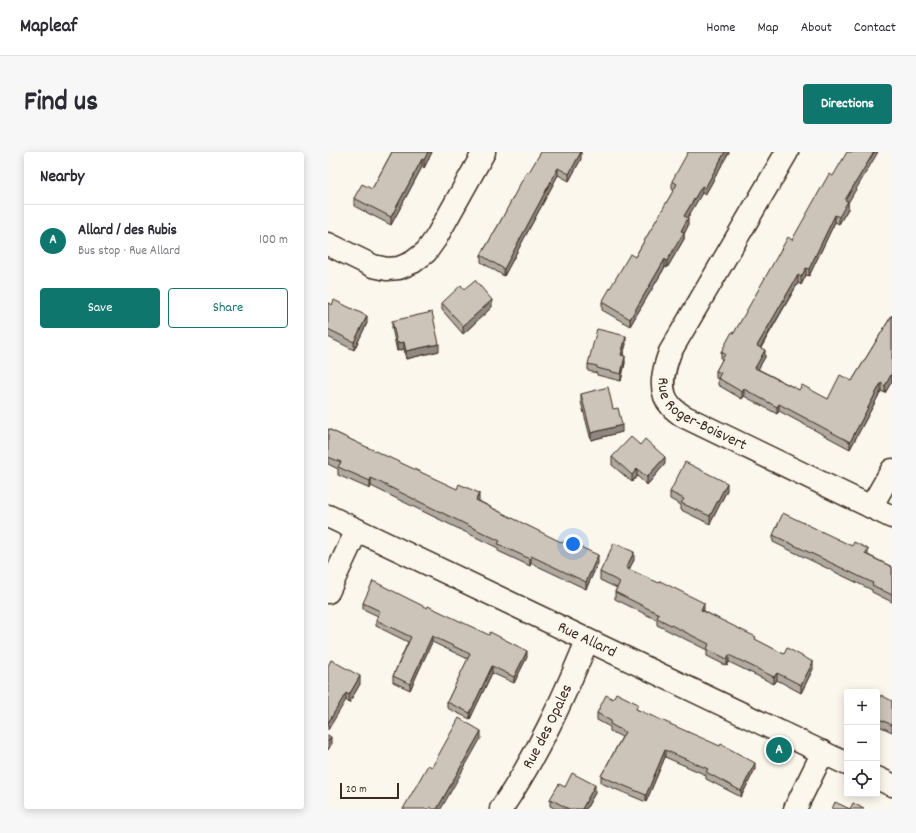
<!DOCTYPE html>
<html lang="en">
<head>
<meta charset="utf-8">
<style>
  body { margin:0; font-family:Dekko,sans-serif; background:#f7f7f7; color:#2b2b33 }
  .controls { position:absolute; right:12px; bottom:12px; display:grid; overflow:hidden; border-radius:4px; box-shadow:0 2px 10px #0003 }
  .controls button { width:36px; height:36px; display:grid; place-items:center; padding:0; border:0; border-bottom:1px solid #e1e1e2; background:#fff; color:#2b2b33; font:20px sans-serif }
  .scale { position:absolute; left:12px; bottom:10px; width:59px; box-sizing:border-box; padding-left:4px; border:2px solid #3b2a1e; border-top:0; font-size:11px; line-height:14px; white-space:nowrap; color:#3b2a1e; -webkit-text-stroke:3px #fbf7ec; paint-order:stroke }
  .you { position:absolute; left:245px; top:392px; width:14px; height:14px; margin:-10px; border:3px solid #fff; border-radius:50%; background:#1a73e8; box-shadow:0 0 0 6px #1a73e833 }
  .badge { display:grid; place-items:center; width:26px; height:26px; border-radius:50%; background:#0f766e; color:#fff; font-size:13px; font-weight:700 }
  .pin { position:absolute; translate:-50% -50%; border:2px solid #fff; box-shadow:0 1px 4px #0006 }
  .list { margin:0; padding:0; list-style:none }
  h2 { display:flex; justify-content:space-between; align-items:center; height:52px; margin:0; padding:0 16px; font-size:17px }
  h2 small { font-size:13px; font-weight:400; color:#7c7c81 }
  .list li { display:grid; grid-template-columns:26px 1fr auto; gap:12px; align-items:center; box-sizing:border-box; height:72px; padding:0 16px; border-top:1px solid #e1e1e2 }
  .list b { display:block; font-size:15px; white-space:nowrap }
  .list p { margin:0; font-size:13px; white-space:nowrap; color:#7c7c81 }
  .list em { font-size:13px; font-style:normal; color:#7c7c81 }
  .actions { display:flex; gap:8px; padding:12px 16px }
  .actions a { flex:1; padding:9px 0; border:1px solid #0f766e; border-radius:4px; text-align:center; font-size:14px; color:#0f766e }
  .actions .main { background:#0f766e; color:#fff }
  .icon { flex:none; width:22px; height:22px; fill:none; stroke:currentColor; stroke-width:2; stroke-linecap:round; stroke-linejoin:round }
  .map { position:relative; flex:none; width:564px; height:657px; overflow:hidden; border-radius:4px }
  header { display:flex; align-items:center; gap:24px; box-sizing:border-box; height:56px; padding:0 20px; background:#fff; border-bottom:1px solid #e1e1e2 }
  header strong { font-size:19px }
  nav { display:flex; gap:22px; margin-inline-start:auto; font-size:14px }
  .intro { display:flex; align-items:center; justify-content:space-between; box-sizing:border-box; height:96px; padding:0 24px }
  h1 { margin:0; font-size:28px }
  .button { padding:10px 18px; border-radius:4px; background:#0f766e; color:#fff; font-size:14px; font-weight:700 }
  main { display:flex; gap:24px; padding:0 24px }
  aside { flex:1; background:#fff; border-radius:4px; box-shadow:0 2px 10px #0003 }
  .map>svg:first-child { display:block }
  .lines { fill:none; stroke-linecap:round; stroke-linejoin:round }
  .minor-casing { stroke:#3b2a1e; stroke-width:25 }
  .minor { stroke:#fbf7ec; stroke-width:22 }
  .wall { fill:#afa99f; stroke:#3b2a1e }
  .shaded-wall { fill:#8f8982; stroke:#3b2a1e }
  .building { fill:#ccc4b9; stroke:#3b2a1e }
  .labels { text-anchor:middle; dominant-baseline:central; stroke-width:4; stroke-linejoin:round; paint-order:stroke }
  .street-label { font-size:16px; fill:#3b2a1e; stroke:#fbf7ec }
</style>
</head>
<body>
<header>
<strong>Mapleaf</strong>
<nav><a>Home</a><a>Map</a><a>About</a><a>Contact</a></nav>
</header>
<div class="intro"><h1>Find us</h1><a class="button">Directions</a></div>
<main>
<aside>
<h2>Nearby<small></small></h2>
<ul class="list">
<li><span class="badge">A</span><div><b>Allard / des Rubis</b><p>Bus stop · Rue Allard</p></div><em>100 m</em></li>
</ul>
<div class="actions"><a class="main">Save</a><a>Share</a></div>
</aside>
<div class="map">
<svg width="564" height="657" viewBox="0 0 564 657">
  <rect width="100%" height="100%" fill="#fbf7ec"/>
  <filter id="ink" filterUnits="userSpaceOnUse"><feTurbulence type="fractalNoise" baseFrequency=".025" numOctaves="2"/><feDisplacementMap in="SourceGraphic" scale="8" xChannelSelector="R" yChannelSelector="G"/><feConvolveMatrix kernelMatrix="1 2 1 2 8 2 1 2 1" color-interpolation-filters="sRGB"/></filter>
  <g filter="url(#ink)">
    <g class="lines">
      <!-- minor casing -->
      <g class="minor-casing">
        <g id="minor">
          <path id="s1" d="M459 0 342 200C336 216 329 239 343 254 346 258 351 261 355 264L564 365"/>
          <path d="M0 92 45 114 59 117 71 116 85 110 98 100 108 86 156 0"/>
          <path d="M543 355 564 318"/>
          <path id="s2" d="M0 364 519 612"/>
          <path d="M0 440 29 378"/>
          <path d="M549 626 564 633"/>
          <path id="s3" d="M173 657C209 604 235 547 259 489"/>
          <path d="M467 657 495 600"/>
        </g>
      </g>
      <!-- minor -->
      <use href="#minor" class="minor"/>
    </g>
    <!-- wall -->
    <path class="wall" d="M64 0H104L96 16 94 15 63 73 26 54V46L44 37Z
      M401 0 377 43 374 41 359 66 360 74 356 82V87L339 116 337 115 302 174 274 158V150L307 105 346 38 344 37V29Z
      M253 7 241 29 230 23 176 124 153 110V103L171 72 201 20Z
      M520 51V57L511 72 507 70 481 124 478 123 473 133 470 131 433 196 437 205 430 217 471 238 500 247 524 229 564 163V229L557 241 553 239 522 297 451 259 449 262 416 244 414 247 390 233V227L388 226V219L394 208 393 207V200L406 181 464 88Z
      M0 151 39 171 26 198 0 185Z
      M114 151 164 155 135 182 114 158Z
      M64 169 111 199 78 207 76 197 69 199 64 176Z
      M298 192 295 203 297 211 293 229 269 223V221L260 219V212Z
      M253 242 285 257 294 280 263 288 253 250Z
      M0 277 151 349 270 411 258 437 203 411 202 414 170 399V396L43 334 42 337 10 323V317L0 312Z
      M312 293 337 312 319 333 309 324 304 330 284 313V305Z
      M399 338 382 372 353 358V353L342 347V340Z
      M445 383 540 403 564 415V450L544 440V438L445 390Z
      M306 408 301 417 428 488 485 517 473 541 449 528 446 532 401 510 399 514 379 504V498L329 473V468L287 447V440L289 436 272 428V420Z
      M35 451 199 505 186 531 164 521 142 567 119 556V550L140 507 104 490 82 538 65 530V524L80 490 48 474V468L50 464 35 457Z
      M3 508 32 532 21 551 18 548Z
      M285 547 310 558 427 617 413 645 378 627V623L337 605 318 650 273 631V624L294 585 282 579V575L269 568V561Z
      M564 549V580L549 573V551Z
      M267 641 258 657H228L222 654V647Z"/>
    <!-- shaded-wall -->
    <path class="shaded-wall" d="M100 0H104L96 16V8Z
      M253 0V7L241 29V22Z
      M397 0H401L377 43V36Z
      M546 0H550L520 51V57L511 72V65L517 48Z
      M94 7V15L63 73V65Z
      M230 16V23L176 124V117Z
      M374 34V41L356 72V64Z
      M507 63V70L481 124V117Z
      M360 66V74L356 82V87L339 116V109L353 79Z
      M337 107V115L302 174V167Z
      M478 116V123L473 133V125Z
      M470 123V131L429 201V194Z
      M164 148V155L135 182V174Z
      M39 164V171L26 198V190Z
      M298 184V192L293 210V203Z
      M76 190V197L69 199V191Z
      M111 192V199L78 207V199Z
      M437 198V205L427 223V216Z
      M297 204V211L293 229V222Z
      M564 221V229L557 241V234Z
      M553 231V239L522 297V290Z
      M416 237V244L414 247V240Z
      M451 252V259L449 262V255Z
      M294 273V280L263 288V281Z
      M337 305V312L319 333V325Z
      M309 317V324L304 330V323Z
      M43 326V334L42 337V329Z
      M399 331V338L382 372V364Z
      M151 341V349L148 355V348Z
      M540 397V404L537 402Z
      M306 400V408L298 423V416Z
      M270 403V411L258 437V430Z
      M203 404V411L202 414V407Z
      M376 451V459L373 465V458Z
      M104 484V490L82 538V532Z
      M199 499V505L186 531V525Z
      M401 503V510L399 514V507Z
      M485 510V517L473 541V533Z
      M164 514V521L142 567V561Z
      M449 521V528L446 532V525Z
      M32 524V532L21 551V543Z
      M18 541V548L0 578V571Z
      M153 579V586L113 657H109Z
      M3 585V593L0 598V590Z
      M337 598V605L318 650V643Z
      M427 611V617L413 645V639Z
      M267 633V641L258 657H254Z"/>
    <!-- building -->
    <path class="building" d="M64 0H100L96 8 94 7 63 65 26 46 34 32 44 37Z
      M213 0H253L241 22 230 16 176 117 153 103 171 72 199 19 201 20Z
      M360 0H397L377 36 374 34 356 64 360 66 353 79 356 80 339 109 337 107 302 167 274 150 302 102 307 105 349 32 344 29Z
      M519 0H546L517 48 520 49 511 65 507 63 481 117 478 116 473 125 470 123 429 194 437 198 427 216 471 238 474 233 500 247 512 223 524 229 564 163V221L557 234 553 231 522 290 451 252 449 255 416 237 414 240 390 226 393 221 388 219 397 202 393 200 404 180 406 181 460 85 464 88 501 22 505 24Z
      M147 128 164 148 135 174 114 151 133 133 136 137Z
      M6 148 39 164 26 190 0 177V151L4 153Z
      M104 160 111 192 78 199 76 190 69 191 64 169Z
      M269 177 298 184 293 203 297 204 293 222 269 216V214L260 212Z
      M280 235 285 257 290 256 294 273 263 281 253 242Z
      M0 277 129 337 131 332 151 341 148 348 162 355 235 391 237 388 270 403 258 430 203 404 202 407 170 392 172 389 43 326 42 329 10 315 13 310 0 305Z
      M303 285 312 293 317 287 337 305 319 325 309 317 304 323 284 305Z
      M357 310 399 331 382 364 353 351 356 347 342 340Z
      M455 361 524 394 526 390 540 397 537 402 564 415V443L544 433 545 431 445 383Z
      M286 391 306 400 298 416 331 431 332 429 376 451 373 458 428 485 427 487 456 502 459 496 485 510 473 533 449 521 446 525 401 503 399 507 379 497 381 492 329 466 331 462 287 440 292 430 272 420Z
      M45 429 99 456 100 454 161 483 162 480 199 499 186 525 164 514 142 561 119 550 142 502 104 484 82 532 65 524 83 485 48 468 52 459 35 451Z
      M3 508 32 524 21 543 18 541 0 571V514Z
      M288 541 310 552 308 557 392 594 393 592 427 611 413 639 378 620 380 617 337 598 318 643 273 624 297 580 282 572 283 569 269 561 278 543 285 547Z
      M553 543 564 549V573L549 566V551Z
      M131 566 153 579 109 657H105L102 655 101 657H75L100 613 104 615Z
      M0 583 3 585 0 590Z
      M244 621 267 633 254 657H241L222 647 231 632 237 635Z
      M507 650 522 657H504Z
      M525 651 536 657H522Z"/>
  </g>
  <g class="labels">
    <!-- street labels -->
    <g class="street-label">
      <text stroke="none"><textPath href="#s1" startOffset="316">Rue Roger-Boisvert</textPath></text>
      <text stroke="none"><textPath href="#s2" startOffset="287">Rue Allard</textPath></text>
      <text stroke="none"><textPath href="#s3" startOffset="95">Rue des Opales</textPath></text>
    </g>
  </g>
</svg>
<div class="controls">
<button>+</button>
<button>−</button>
<button><svg class="icon" aria-label="locate" viewBox="0 0 24 24"><circle cx="12" cy="12" r="6"/><path d="M12 2v4M12 18v4M2 12h4M18 12h4"/></svg></button>
</div>
<div class="scale">20 m</div>
<div class="you"></div>
<div class="pin badge" style="left:451px;top:598px">A</div>
</div>
</main>
</body>
</html>
